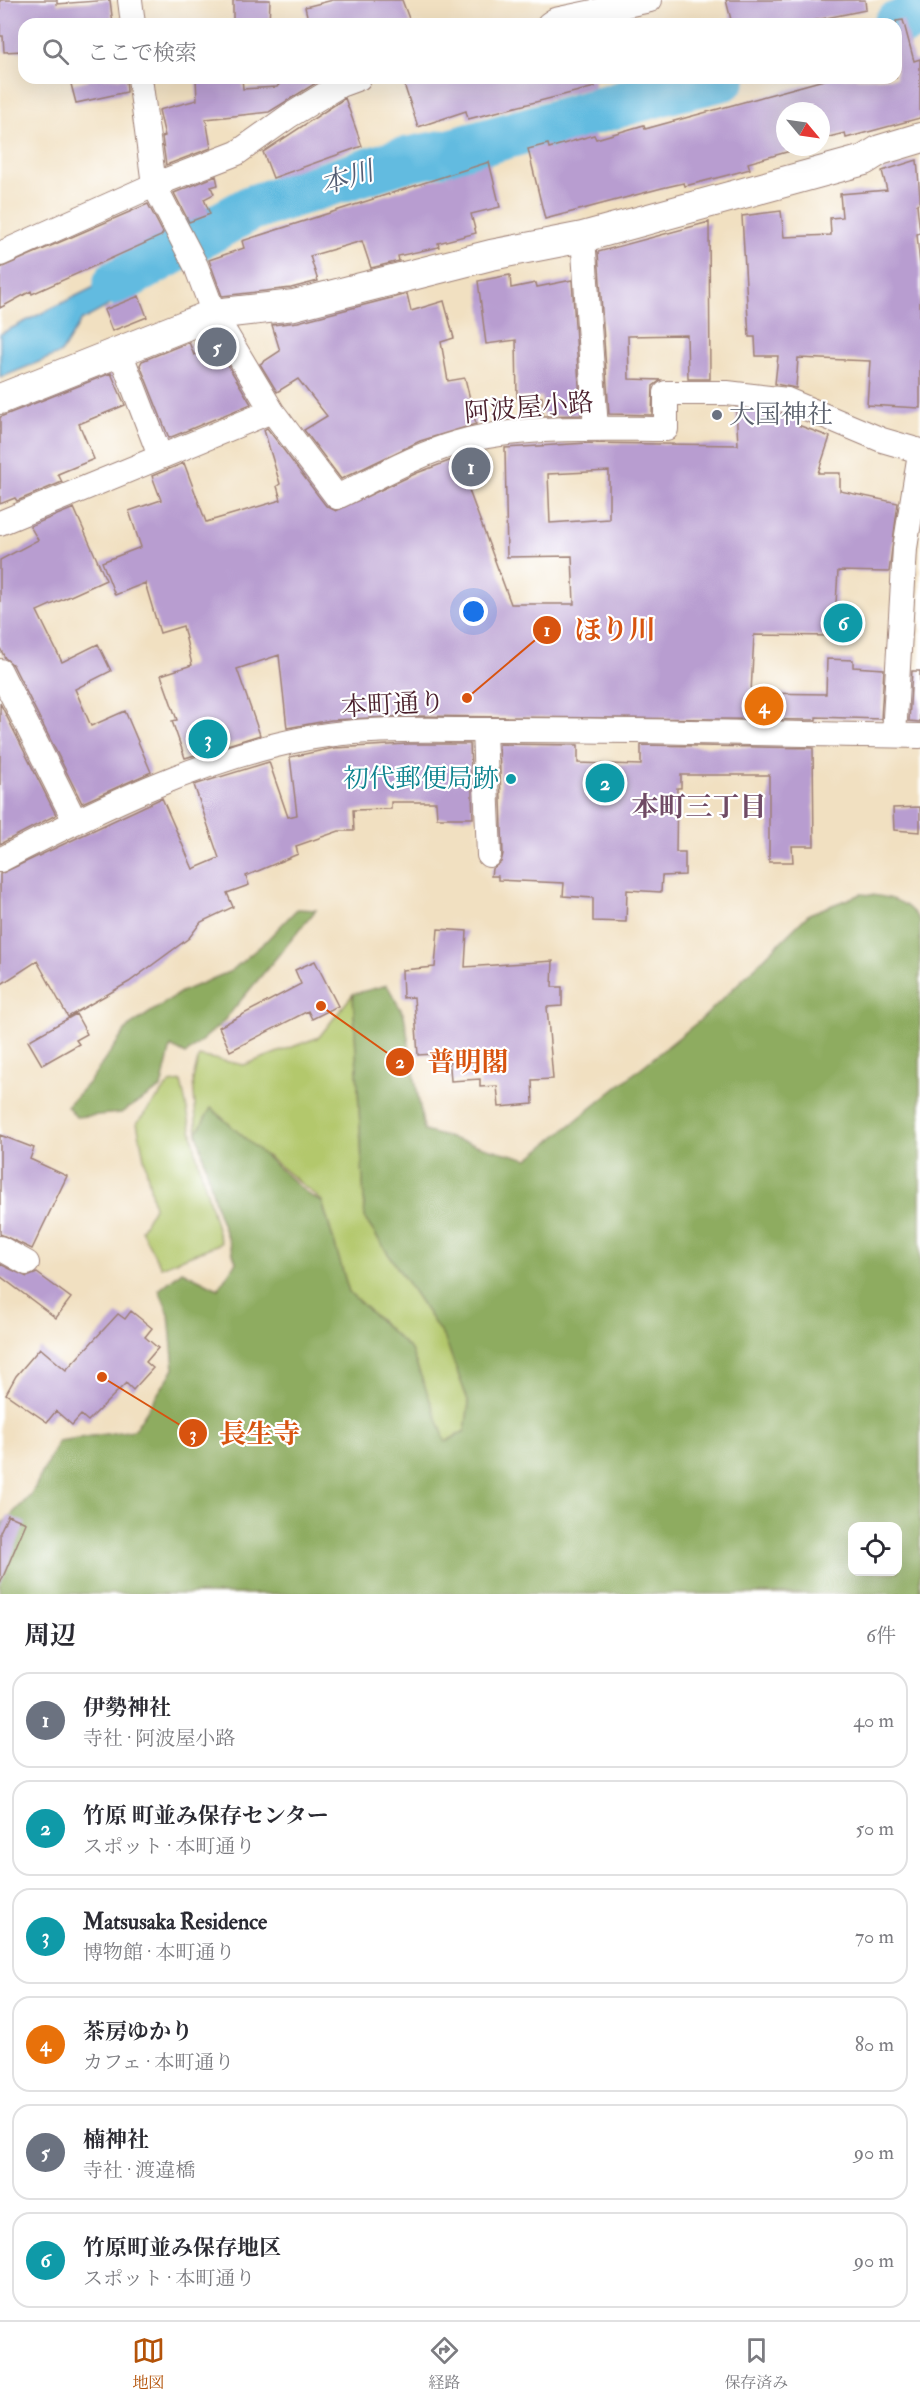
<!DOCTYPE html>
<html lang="ja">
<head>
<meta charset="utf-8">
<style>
  body { margin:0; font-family:"IM FELL Double Pica","Noto Serif JP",serif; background:#f2f2f3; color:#2b2b33 }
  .controls { position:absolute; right:18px; bottom:18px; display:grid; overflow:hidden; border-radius:12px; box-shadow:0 6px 24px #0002 }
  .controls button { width:54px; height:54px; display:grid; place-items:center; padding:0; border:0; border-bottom:2px solid #e1e1e2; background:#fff; color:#2b2b33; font:30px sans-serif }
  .compass { position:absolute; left:776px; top:102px; width:54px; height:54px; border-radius:50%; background:#fff; box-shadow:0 6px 24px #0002; rotate:119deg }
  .you { position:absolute; left:474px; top:612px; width:21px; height:21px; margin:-15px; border:4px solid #fff; border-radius:50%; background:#1a73e8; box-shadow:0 0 0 9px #1a73e833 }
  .badge { display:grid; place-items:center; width:39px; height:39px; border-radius:50%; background:#b45309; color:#fff; font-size:20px; font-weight:700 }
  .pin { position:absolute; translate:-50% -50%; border:3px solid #fff; box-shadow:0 2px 6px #0006 }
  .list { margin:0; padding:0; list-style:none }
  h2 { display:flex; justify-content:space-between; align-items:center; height:78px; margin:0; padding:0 24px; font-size:26px }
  h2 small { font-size:20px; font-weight:400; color:#7c7c81 }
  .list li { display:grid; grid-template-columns:39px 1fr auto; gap:18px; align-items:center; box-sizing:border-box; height:96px; margin:0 12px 12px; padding:0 12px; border:2px solid #e1e1e2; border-radius:18px }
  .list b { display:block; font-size:22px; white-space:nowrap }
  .list p { margin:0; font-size:20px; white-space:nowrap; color:#7c7c81 }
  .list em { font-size:20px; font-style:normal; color:#7c7c81 }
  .icon { flex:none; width:33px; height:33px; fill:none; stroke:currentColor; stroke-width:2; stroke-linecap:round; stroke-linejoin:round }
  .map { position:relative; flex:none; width:920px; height:1594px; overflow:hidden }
  .search { position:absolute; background:#fff; box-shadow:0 6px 24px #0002; left:18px; right:18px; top:18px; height:66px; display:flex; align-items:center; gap:15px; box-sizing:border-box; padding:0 21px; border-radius:18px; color:#7c7c81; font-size:22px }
  .sheet { height:726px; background:#fff }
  nav { display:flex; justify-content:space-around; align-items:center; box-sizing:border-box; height:84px; border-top:2px solid #e1e1e2; background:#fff; font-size:16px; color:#7c7c81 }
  nav a { display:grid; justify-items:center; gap:3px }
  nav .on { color:#b45309 }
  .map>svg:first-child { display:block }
  .green { fill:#b3c86c; stroke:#7e744c; stroke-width:1.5 }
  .forest { fill:#8eac60; stroke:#6c6646; stroke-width:1.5; fill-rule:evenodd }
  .water { fill:#62bbe0; stroke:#566d86; stroke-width:1.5 }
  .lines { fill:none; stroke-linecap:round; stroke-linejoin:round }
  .river { stroke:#62bbe0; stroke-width:46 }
  .building { fill:#b89dd0; fill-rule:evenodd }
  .minor-casing { stroke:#9e8076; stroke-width:26 }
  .tertiary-casing { stroke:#9e8076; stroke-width:32 }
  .minor { stroke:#fff; stroke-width:24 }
  .tertiary { stroke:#fff; stroke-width:30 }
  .worship-dot { fill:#6b7280; stroke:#fff; stroke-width:2 }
  .culture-dot { fill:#0f9aa8; stroke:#fff; stroke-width:2 }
  .labels { text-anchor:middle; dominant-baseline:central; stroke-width:4.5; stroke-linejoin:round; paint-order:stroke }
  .street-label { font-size:26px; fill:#4a1f2b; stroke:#fff }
  .worship-label { font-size:26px; fill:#5b616d; stroke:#fff; text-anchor:start }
  .culture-label { font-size:26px; fill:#0d838f; stroke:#fff; text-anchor:end }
  .water-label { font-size:27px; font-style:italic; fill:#545d73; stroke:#fff }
  .neighbourhood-label { font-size:27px; font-weight:bold; fill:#704b65; stroke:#fff }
  .leader { fill:none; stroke:#d8530f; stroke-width:2 }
  .callout-dot { fill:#d8530f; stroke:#fff; stroke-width:2 }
  .mark-label { font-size:18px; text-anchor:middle; font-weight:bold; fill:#fff }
  .callout-label { font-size:27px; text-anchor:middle; font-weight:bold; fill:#d8530f; stroke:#fff; stroke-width:4.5; stroke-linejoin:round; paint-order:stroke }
</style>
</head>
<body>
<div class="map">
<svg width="920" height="1594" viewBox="0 0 920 1594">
  <rect width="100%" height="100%" fill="#fff"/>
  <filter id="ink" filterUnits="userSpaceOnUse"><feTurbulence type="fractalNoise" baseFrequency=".0167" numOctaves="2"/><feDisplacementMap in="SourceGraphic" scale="12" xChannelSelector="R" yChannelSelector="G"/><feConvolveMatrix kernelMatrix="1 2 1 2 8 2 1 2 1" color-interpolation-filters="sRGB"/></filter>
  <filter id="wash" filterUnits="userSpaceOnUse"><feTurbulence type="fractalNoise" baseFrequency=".008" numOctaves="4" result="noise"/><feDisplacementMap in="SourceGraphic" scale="24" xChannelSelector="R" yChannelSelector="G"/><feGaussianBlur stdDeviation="1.35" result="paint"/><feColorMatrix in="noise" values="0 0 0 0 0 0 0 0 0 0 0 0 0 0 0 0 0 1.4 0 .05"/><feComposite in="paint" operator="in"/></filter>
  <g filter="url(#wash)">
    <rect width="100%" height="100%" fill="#f1e0c1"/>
    <!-- green -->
    <path class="green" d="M353 994 365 1219 445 1339 469 1403 465 1431 445 1442 411 1350 349 1292 322 1201 267 1156 197 1135 193 1079 199 1056 244 1065 319 1037Z
      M181 1081 196 1153 221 1243 161 1267 141 1230 154 1207 137 1123 170 1083Z"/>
    <!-- forest -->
    <path class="forest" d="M861 894C885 896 906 898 920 921V1594H0V1526L31 1495 58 1441 134 1430 174 1369 169 1314 159 1290 182 1271 218 1289 236 1262 217 1210 197 1132 211 1108 309 1195 322 1202 349 1292 411 1350 446 1442 465 1431 469 1403 445 1339 365 1219 353 994 387 985 404 1015 424 1131 528 1159 704 1017 809 914ZM852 1526H898V1572H852Z
      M297 909 316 910 222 1023 186 1054 171 1046 161 1088 121 1113 76 1117 67 1106 90 1081 128 1027 181 992 231 971 265 942Z"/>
    <!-- water -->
    <path class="water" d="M170 249 179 267 81 321 61 353 0 378V334Z"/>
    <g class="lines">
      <!-- river -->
      <path class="river" d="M896 25 920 15
        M116 283 251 208 400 161 453 151 668 91 723 78"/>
    </g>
    <g id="blocks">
      <!-- building -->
      <path class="building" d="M0 0H57V4L110 0 113 24H24V51L4 52 3 36H0Z
        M233 0H270L269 24H233Z
        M333 0H402L411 24H309L305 7Z
        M726 0H865L866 10 797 24H732Z
        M903 20 914 61 920 59V118L846 138 845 133 821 139V111H785V147H793L794 150 748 163 750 169 728 175 685 186 684 183 662 188 545 219 528 149 548 144 549 148 594 135 596 139 644 125 645 129 831 78H896V21Z
        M97 78H126L127 92 76 103 71 84Z
        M196 78H242L243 89 277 87 284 78H324L269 112 206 119 211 148 166 165 162 137 165 136 159 110 197 100Z
        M402 78H594L595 87 468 119 466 111 418 127Z
        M345 98 362 146 273 178 263 152Z
        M917 160 920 197V203L917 204 920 233 917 234 920 266V408L867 405 870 361 798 358 796 388 775 384 778 356H756L755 337H749L742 216 781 211 784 237 831 235 830 218 842 217 840 194 887 190 882 171Z
        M489 162 500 207 471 214 476 233 438 243 439 247 398 256 399 261 371 268 362 241 310 256 318 281 291 288 222 296 209 260 244 248 242 241Z
        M216 176 218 185 211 187 214 194 204 199 210 214 189 222 174 193Z
        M148 204 163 233 161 236 32 294 31 291 0 308V268Z
        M709 222 710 379H688L687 335 628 336 629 379 661 380 653 386 652 415 609 414 598 252Z
        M510 275 511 288 536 283 537 287 572 280 581 415 543 416 542 397 517 398 516 340 486 344 478 281Z
        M407 294 411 311 444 301 454 338 441 342 448 381 465 378 476 424 420 441 341 479 304 430 327 416 298 379 277 392 260 364 280 351 272 325 298 322Z
        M139 296 147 317 112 331 104 310Z
        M189 342 194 355 206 350 209 359 220 352 251 404 169 438 140 365 142 361Z
        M111 373 125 405 79 424 94 459 58 474 62 482 17 501 15 498 0 504V417Z
        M736 408 783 414 799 421 798 425 830 437 818 473H840V491L898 503 889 572 838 571 834 636 754 635 751 693 826 694 827 659 853 660V667L884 669 881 719 816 717V720L407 716 331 720 287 728 279 655 237 669 260 735 185 758 172 721 177 720 161 675 192 665 183 626 160 633 145 583 115 595 102 562 141 547 129 511 161 500 152 476 184 463 206 522 281 500 277 486 280 484 264 430 267 428 326 506 336 511 417 473 457 458 511 604H574L572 556 507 557 505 448 588 443 738 445ZM609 471V519L550 523 548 474Z
        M74 508 106 580 37 611 62 662 98 644 111 671 75 689 91 726 125 711 151 772 82 803 13 665 5 658 0 648V560L38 540 30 526Z
        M912 671H920V722L909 721Z
        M0 703 56 815 0 844Z
        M408 744H470L473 818H437L436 802H391V809L353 810 354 831H339L296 846 298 854 246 876 249 885 227 893 233 907 201 922 189 938 129 982 68 1017 37 961 0 985V874L162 798 193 869 219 858 194 785 269 762 288 817 297 815 290 757 334 748Z
        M499 744 578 745V763L641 765V745L813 748 814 846H792L793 862H769V775H681V788H677L676 852H685V875L662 876 661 892 627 890 626 922 593 921V898L563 896 564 883 498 880V876H491L492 869 501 862 503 854Z
        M920 807V832L894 830 893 808Z
        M438 929 467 931 465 967 553 961 552 987H562V1006L547 1007 553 1079 532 1080 533 1104 499 1107 497 1086 480 1087V1079L451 1081 449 1053 418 1055 414 997 403 998 402 970 435 967Z
        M315 961 338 1006 312 1019 308 1011 230 1051 219 1027 301 984 295 970Z
        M76 1014 87 1034 76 1040 79 1044 42 1065 28 1041Z
        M0 1135 34 1148 30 1159 67 1176 32 1249 0 1234Z
        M0 1264 27 1277 37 1273 71 1298 56 1318 0 1276Z
        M131 1311 152 1328 145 1337 158 1348 146 1362 153 1368 133 1390 126 1383 88 1421 81 1415 72 1425 56 1411 47 1422 6 1394 16 1376 40 1348 66 1370 118 1314 125 1319Z
        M8 1515 26 1523 0 1584V1532Z"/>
    </g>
  </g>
  <g filter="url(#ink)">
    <use href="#blocks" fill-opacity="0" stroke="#9e8076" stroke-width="1.5"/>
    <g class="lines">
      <!-- minor casing -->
      <g class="minor-casing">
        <path id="minor" d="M130 0 133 24
          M549 24 555 20 650 0
          M140 78 154 185 196 266 214 314 272 411 337 497C376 478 415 455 457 443 518 425 602 429 666 429V393H727L787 400 882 440 920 451
          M583 237 596 429
          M0 254 154 185 237 153 289 116 340 85 359 78
          M120 352 160 456
          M0 523 272 411
          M0 671 75 821
          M484 731 489 855
          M894 735 905 548 920 453
          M0 860C98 809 199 759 308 738 373 726 442 731 507 730 645 730 782 734 920 736
          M0 1248 27 1263"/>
      </g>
      <!-- tertiary casing -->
      <g class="tertiary-casing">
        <path id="tertiary" d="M0 399 214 314 294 305 491 255 583 237 864 160 880 150 920 138"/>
      </g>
      <!-- minor -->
      <use href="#minor" class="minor"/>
      <!-- tertiary -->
      <use href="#tertiary" class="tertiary"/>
    </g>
  </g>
  <!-- markers -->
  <circle class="worship-dot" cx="717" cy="415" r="6"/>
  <circle class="culture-dot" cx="511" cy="779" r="6"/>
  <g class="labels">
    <!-- street labels -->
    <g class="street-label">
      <text transform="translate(529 408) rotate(-5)">阿波屋小路</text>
      <text transform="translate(393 705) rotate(-3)">本町通り</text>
    </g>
    <!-- worship labels -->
    <g class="worship-label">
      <text x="729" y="415">大国神社</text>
    </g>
    <!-- culture labels -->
    <g class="culture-label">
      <text x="499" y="779">初代郵便局跡</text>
    </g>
    <!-- water labels -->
    <g class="water-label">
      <text transform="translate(347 178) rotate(-17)">本川</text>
    </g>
    <!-- neighbourhood labels -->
    <g class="neighbourhood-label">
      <text x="699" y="807">本町三丁目</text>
    </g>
  </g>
  <!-- callouts -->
  <path class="leader" d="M467 698L547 630M321 1006L400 1062M102 1377L193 1433"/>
  <g class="callout-dot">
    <circle cx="467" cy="698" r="6"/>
    <circle cx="321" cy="1006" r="6"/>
    <circle cx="102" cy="1377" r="6"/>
    <circle cx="547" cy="630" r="15"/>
    <circle cx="400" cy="1062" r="15"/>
    <circle cx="193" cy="1433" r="15"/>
  </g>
  <g class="mark-label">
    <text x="547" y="636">1</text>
    <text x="400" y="1068">2</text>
    <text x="193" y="1440">3</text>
  </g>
  <g class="callout-label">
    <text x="615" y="639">ほり川</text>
    <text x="468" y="1071">普明閣</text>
    <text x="260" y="1443">長生寺</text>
  </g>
</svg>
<div class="controls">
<button><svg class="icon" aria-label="locate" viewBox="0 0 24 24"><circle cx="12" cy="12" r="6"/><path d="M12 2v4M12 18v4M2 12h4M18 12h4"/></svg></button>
</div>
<svg class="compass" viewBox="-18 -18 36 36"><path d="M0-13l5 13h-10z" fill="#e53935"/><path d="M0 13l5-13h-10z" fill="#7c7c81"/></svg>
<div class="you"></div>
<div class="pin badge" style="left:471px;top:467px;background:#6b7280">1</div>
<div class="pin badge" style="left:605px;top:783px;background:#0f9aa8">2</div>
<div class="pin badge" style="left:208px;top:739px;background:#0f9aa8">3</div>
<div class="pin badge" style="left:764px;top:706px;background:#e8710a">4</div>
<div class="pin badge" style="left:217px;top:347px;background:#6b7280">5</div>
<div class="pin badge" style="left:843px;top:623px;background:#0f9aa8">6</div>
<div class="search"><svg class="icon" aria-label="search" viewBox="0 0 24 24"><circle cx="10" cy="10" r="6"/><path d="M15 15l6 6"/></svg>ここで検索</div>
</div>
<section class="sheet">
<h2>周辺<small>6件</small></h2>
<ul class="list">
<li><span class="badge" style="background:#6b7280">1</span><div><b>伊勢神社</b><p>寺社 · 阿波屋小路</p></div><em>40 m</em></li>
<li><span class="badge" style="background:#0f9aa8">2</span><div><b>竹原 町並み保存センター</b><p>スポット · 本町通り</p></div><em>50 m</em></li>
<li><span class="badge" style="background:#0f9aa8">3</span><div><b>Matsusaka Residence</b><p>博物館 · 本町通り</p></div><em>70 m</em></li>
<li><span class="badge" style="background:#e8710a">4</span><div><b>茶房ゆかり</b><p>カフェ · 本町通り</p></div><em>80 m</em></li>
<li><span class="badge" style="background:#6b7280">5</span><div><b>楠神社</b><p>寺社 · 渡違橋</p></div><em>90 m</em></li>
<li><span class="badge" style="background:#0f9aa8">6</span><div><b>竹原町並み保存地区</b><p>スポット · 本町通り</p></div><em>90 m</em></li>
</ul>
</section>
<nav>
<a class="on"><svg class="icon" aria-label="map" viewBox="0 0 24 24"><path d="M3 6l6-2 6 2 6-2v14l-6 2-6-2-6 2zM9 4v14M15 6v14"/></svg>地図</a>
<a><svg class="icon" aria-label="directions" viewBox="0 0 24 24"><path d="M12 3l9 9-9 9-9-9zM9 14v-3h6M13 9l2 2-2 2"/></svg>経路</a>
<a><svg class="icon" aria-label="saved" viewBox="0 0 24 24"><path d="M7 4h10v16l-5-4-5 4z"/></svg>保存済み</a>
</nav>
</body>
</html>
